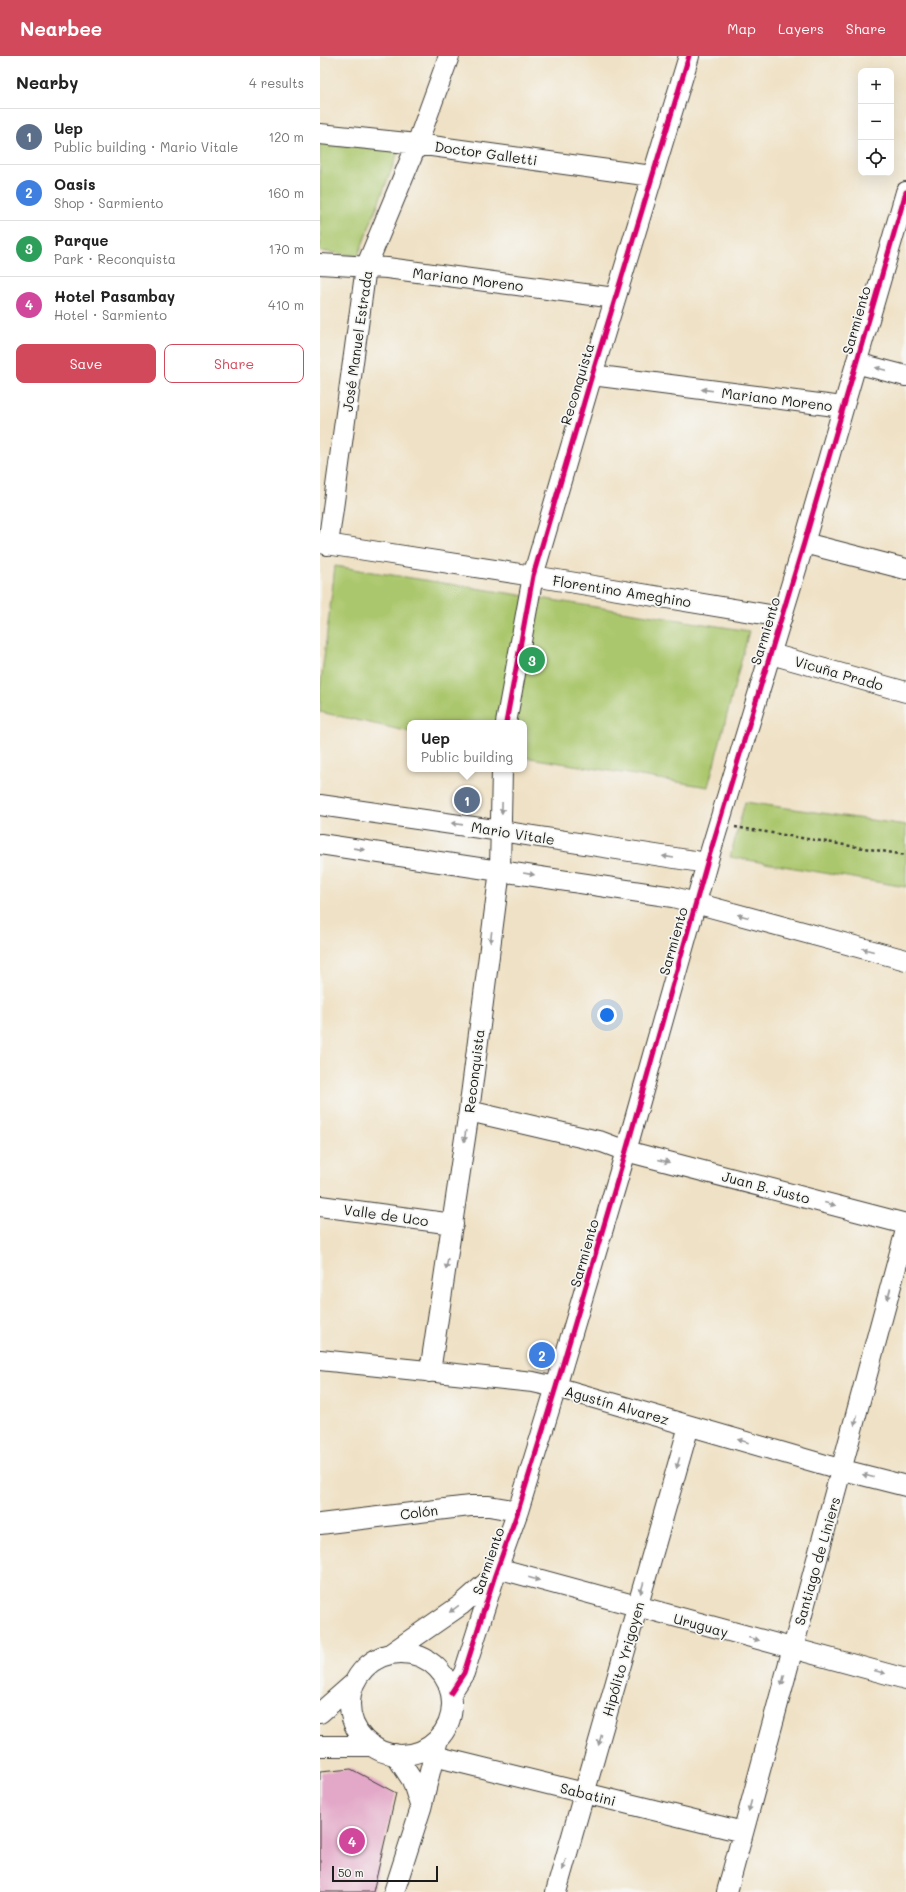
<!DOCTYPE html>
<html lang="en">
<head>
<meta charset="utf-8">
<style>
  body { margin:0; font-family:Mali,sans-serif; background:#f6f6f6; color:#222 }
  .controls { position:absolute; right:12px; top:12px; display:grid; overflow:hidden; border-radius:8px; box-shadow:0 4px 16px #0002 }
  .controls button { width:36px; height:36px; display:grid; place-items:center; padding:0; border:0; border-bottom:1px solid #e0e0e0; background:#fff; color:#222; font:20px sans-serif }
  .scale { position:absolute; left:12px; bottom:10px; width:106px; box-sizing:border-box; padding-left:4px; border:2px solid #1c1c1c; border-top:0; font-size:11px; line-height:14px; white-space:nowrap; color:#1c1c1c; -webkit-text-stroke:3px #f6f6f2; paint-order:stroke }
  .you { position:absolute; left:287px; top:959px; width:14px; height:14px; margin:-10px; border:3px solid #fff; border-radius:50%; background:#1a73e8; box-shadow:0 0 0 6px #1a73e833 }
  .badge { display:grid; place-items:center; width:26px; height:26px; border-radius:50%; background:#d1495b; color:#fff; font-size:13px; font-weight:700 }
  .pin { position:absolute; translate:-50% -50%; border:2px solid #fff; box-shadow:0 1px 4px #0006 }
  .popup { position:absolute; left:87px; top:664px; width:120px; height:52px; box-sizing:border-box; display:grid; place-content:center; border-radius:8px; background:#fff; filter:drop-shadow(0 1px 3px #0005); font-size:13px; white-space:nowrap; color:#767676 }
  .popup b { font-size:15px; color:#222 }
  .popup::after { content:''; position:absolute; left:50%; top:100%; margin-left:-8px; border:8px solid transparent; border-top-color:#fff }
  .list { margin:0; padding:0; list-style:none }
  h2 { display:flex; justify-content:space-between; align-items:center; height:52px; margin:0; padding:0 16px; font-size:17px }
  h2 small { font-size:13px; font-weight:400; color:#767676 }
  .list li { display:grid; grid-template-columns:26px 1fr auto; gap:12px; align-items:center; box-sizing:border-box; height:56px; padding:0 16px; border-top:1px solid #e0e0e0 }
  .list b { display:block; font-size:15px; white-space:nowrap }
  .list p { margin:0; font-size:13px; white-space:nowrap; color:#767676 }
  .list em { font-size:13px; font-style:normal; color:#767676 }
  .actions { display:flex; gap:8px; padding:12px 16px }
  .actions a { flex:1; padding:9px 0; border:1px solid #d1495b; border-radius:8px; text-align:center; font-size:14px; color:#d1495b }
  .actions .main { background:#d1495b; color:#fff }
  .icon { flex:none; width:22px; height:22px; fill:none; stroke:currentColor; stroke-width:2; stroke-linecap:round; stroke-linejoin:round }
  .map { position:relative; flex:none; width:586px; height:1836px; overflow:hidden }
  header { display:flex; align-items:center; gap:24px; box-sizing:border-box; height:56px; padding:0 20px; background:#d1495b; color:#fff }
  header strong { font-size:19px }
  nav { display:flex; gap:22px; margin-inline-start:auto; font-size:14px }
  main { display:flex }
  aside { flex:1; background:#fff }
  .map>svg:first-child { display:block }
  .green { fill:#abc76d; stroke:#647244 }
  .building { fill:#e3a8c8 }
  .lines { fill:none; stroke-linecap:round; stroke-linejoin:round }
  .minor-casing { stroke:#3c3a35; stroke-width:22 }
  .path { stroke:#3c3a35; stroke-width:2.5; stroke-dasharray:3 3; stroke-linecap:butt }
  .minor { stroke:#fff; stroke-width:20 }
  .cycleway-casing { stroke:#f6f6f2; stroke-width:8 }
  .cycleway { stroke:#d6006c; stroke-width:5 }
  .oneway { fill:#999 }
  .labels { text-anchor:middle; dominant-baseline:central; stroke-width:3.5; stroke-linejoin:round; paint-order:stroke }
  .street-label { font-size:14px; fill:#1c1c1c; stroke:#f6f6f2 }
</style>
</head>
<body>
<header>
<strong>Nearbee</strong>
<nav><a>Map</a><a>Layers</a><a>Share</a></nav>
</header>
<main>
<aside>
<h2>Nearby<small>4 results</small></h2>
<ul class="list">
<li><span class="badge" style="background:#5c6f8a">1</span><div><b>Uep</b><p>Public building · Mario Vitale</p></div><em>120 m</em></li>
<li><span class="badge" style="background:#3f7fe0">2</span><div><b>Oasis</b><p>Shop · Sarmiento</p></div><em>160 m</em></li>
<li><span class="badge" style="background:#2e9e5b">3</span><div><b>Parque</b><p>Park · Reconquista</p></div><em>170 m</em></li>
<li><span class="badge" style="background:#d1479c">4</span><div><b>Hotel Pasambay</b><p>Hotel · Sarmiento</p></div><em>410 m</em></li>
</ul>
<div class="actions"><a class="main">Save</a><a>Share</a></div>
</aside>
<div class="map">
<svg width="586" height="1836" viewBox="0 0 586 1836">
  <rect width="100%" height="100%" fill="#f6f6f2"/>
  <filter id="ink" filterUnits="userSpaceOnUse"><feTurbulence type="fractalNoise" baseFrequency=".025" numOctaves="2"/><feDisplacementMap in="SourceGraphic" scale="8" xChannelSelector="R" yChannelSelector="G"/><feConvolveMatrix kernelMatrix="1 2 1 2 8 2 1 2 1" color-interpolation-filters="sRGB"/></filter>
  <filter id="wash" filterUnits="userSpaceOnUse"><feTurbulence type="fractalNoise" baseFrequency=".012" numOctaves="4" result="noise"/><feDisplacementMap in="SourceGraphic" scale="16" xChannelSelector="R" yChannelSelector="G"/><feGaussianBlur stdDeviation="0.9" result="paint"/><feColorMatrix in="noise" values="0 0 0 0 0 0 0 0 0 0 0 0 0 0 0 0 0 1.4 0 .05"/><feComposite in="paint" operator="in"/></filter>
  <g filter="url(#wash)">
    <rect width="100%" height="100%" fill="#efe1c5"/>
    <!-- green -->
    <path class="green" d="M0 86 79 94 38 200 0 195Z
      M15 510 429 575 388 731 204 701V667H90V676L0 656V634Z
      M425 746 586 769V831L410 801Z"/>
    <g id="blocks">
      <!-- building -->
      <path class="building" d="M31 1713 76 1737 53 1836H0V1716Z"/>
    </g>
  </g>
  <g filter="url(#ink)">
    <use href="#blocks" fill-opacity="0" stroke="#3c3a35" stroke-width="1"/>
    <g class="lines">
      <!-- minor casing -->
      <g class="minor-casing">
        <path id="minor" d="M0 78 97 88 332 120
          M0 208 67 212 295 242
          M536 307 586 320
          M272 319 523 351
          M0 487 213 520 462 561
          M484 487 586 513
          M8 489 46 211 97 88 129 0
          M451 598 586 636
          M186 667 213 520 272 319 369 0
          M0 749 181 775 387 807
          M0 788 353 841 586 904
          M149 1055 282 1086 306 1095 586 1168
          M0 1150 133 1168
          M0 1304 213 1326 236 1331 523 1414 586 1430
          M110 1316 149 1055 180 814 182 713
          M0 1468 150 1450H169L198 1455
          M177 1512 586 1623
          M30 1648a51 51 0 1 1 102 0a51 51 0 1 1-102 0Z
          M70 1598 141 1549 175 1519
          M131 1637 144 1617 175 1519 198 1455 236 1331 306 1095 387 807 484 487 586 136
          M0 1657 34 1627
          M0 1690H53
          M75 1698 92 1724 101 1752
          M114 1700 423 1776
          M74 1836 101 1752 117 1687
          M236 1836 369 1370
          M407 1836C466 1615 528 1395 586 1174"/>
      </g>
      <!-- path -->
      <path class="path" d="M415 771 586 799"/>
      <!-- minor -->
      <use href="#minor" class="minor"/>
      <!-- cycleway casing -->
      <g class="cycleway-casing">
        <path id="cycleway" d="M186 667 213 520 272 319 369 0
          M131 1637 144 1617 175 1519 198 1455 236 1331 306 1095 387 807 484 487 586 136"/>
      </g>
      <!-- cycleway -->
      <use href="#cycleway" class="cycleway"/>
    </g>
    <!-- one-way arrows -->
    <defs><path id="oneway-solid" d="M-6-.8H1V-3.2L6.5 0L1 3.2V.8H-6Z"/></defs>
    <g class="oneway">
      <use href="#oneway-solid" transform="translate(561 313) rotate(-165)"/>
      <use href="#oneway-solid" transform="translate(387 334) rotate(-173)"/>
      <use href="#oneway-solid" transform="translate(182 752) rotate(91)"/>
      <use href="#oneway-solid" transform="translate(137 768) rotate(-172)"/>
      <use href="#oneway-solid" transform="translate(39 793) rotate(8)"/>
      <use href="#oneway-solid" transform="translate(348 801) rotate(-171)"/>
      <use href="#oneway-solid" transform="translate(209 818) rotate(9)"/>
      <use href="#oneway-solid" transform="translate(423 860) rotate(-165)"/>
      <use href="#oneway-solid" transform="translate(171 881) rotate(97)"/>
      <use href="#oneway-solid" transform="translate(548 894) rotate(-165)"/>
      <use href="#oneway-solid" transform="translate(145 1080) rotate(98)"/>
      <use href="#oneway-solid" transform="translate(344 1105) rotate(15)"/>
      <use href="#oneway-solid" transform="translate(510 1148) rotate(15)"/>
      <use href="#oneway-solid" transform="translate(127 1208) rotate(99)"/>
      <use href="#oneway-solid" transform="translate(569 1238) rotate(105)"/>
      <use href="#oneway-solid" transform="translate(536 1364) rotate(105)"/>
      <use href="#oneway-solid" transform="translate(423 1385) rotate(-164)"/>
      <use href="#oneway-solid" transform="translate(358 1407) rotate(106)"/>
      <use href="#oneway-solid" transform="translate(548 1420) rotate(-165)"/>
      <use href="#oneway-solid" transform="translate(214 1523) rotate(16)"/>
      <use href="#oneway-solid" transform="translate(322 1532) rotate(106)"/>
      <use href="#oneway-solid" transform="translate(134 1553) rotate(144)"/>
      <use href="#oneway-solid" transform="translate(434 1583) rotate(15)"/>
      <use href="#oneway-solid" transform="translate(560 1616) rotate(15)"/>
      <use href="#oneway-solid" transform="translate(463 1624) rotate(105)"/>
      <use href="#oneway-solid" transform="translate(280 1684) rotate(106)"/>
      <use href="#oneway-solid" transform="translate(430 1750) rotate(105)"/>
      <use href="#oneway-solid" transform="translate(244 1809) rotate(107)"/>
    </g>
  </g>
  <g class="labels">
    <!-- street labels -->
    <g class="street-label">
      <text transform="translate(166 97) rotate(8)">Doctor Galletti</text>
      <text transform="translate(148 223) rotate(7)">Mariano Moreno</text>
      <text transform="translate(536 264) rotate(-74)">Sarmiento</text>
      <text transform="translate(37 285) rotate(-82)">José Manuel Estrada</text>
      <text transform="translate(257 328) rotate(-73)">Reconquista</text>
      <text transform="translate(457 343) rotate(7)">Mariano Moreno</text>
      <text transform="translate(302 535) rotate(9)">Florentino Ameghino</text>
      <text transform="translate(445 575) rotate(-73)">Sarmiento</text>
      <text transform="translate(519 617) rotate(16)">Vicuña Prado</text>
      <text transform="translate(193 777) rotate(9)">Mario Vitale</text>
      <text transform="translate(353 885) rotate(-74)">Sarmiento</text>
      <text transform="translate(154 1015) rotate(-83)">Reconquista</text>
      <text transform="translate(446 1131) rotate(15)">Juan B. Justo</text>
      <text transform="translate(66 1159) rotate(8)">Valle de Uco</text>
      <text transform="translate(264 1197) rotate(-74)">Sarmiento</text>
      <text transform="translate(297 1349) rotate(16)">Agustín Alvarez</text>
      <text transform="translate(99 1456) rotate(-7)">Colón</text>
      <text transform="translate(168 1505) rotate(-71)">Sarmiento</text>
      <text transform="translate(497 1505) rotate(-74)">Santiago de Liniers</text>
      <text transform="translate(381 1569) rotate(15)">Uruguay</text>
      <text transform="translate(303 1603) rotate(-74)">Hipólito Yrigoyen</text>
      <text transform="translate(268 1738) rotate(14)">Sabatini</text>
    </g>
  </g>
</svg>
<div class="controls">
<button>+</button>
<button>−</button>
<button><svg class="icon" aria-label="locate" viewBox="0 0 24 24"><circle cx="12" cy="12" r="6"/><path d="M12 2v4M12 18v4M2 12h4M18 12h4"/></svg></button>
</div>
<div class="scale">50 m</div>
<div class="you"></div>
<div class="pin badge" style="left:147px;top:744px;background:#5c6f8a">1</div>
<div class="popup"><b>Uep</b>Public building</div>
<div class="pin badge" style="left:222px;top:1299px;background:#3f7fe0">2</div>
<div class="pin badge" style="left:212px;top:604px;background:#2e9e5b">3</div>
<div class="pin badge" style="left:32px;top:1785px;background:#d1479c">4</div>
</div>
</main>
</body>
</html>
